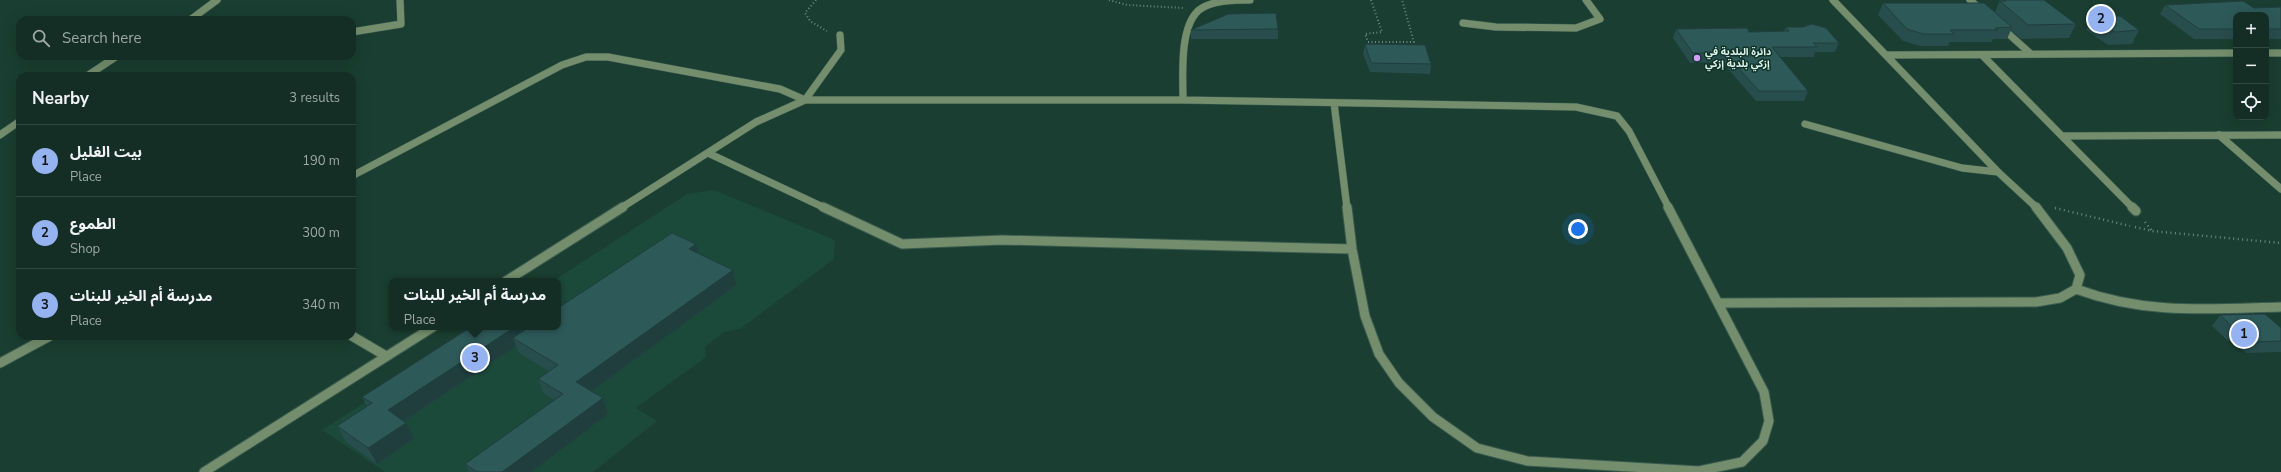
<!DOCTYPE html>
<html lang="en">
<head>
<meta charset="utf-8">
<style>
  body { margin:0; font-family:"Nunito Sans","Noto Sans Arabic",sans-serif; background:#213a32; color:#f1f3f6 }
  .controls { position:absolute; right:12px; top:12px; display:grid; overflow:hidden; border-radius:8px; box-shadow:0 4px 16px #0002 }
  .controls button { width:36px; height:36px; display:grid; place-items:center; padding:0; border:0; border-bottom:1px solid #334a42; background:#142e25; color:#f1f3f6; font:20px sans-serif }
  .you { position:absolute; left:1578px; top:229px; width:14px; height:14px; margin:-10px; border:3px solid #fff; border-radius:50%; background:#1a73e8; box-shadow:0 0 0 6px #1a73e833 }
  .badge { display:grid; place-items:center; width:26px; height:26px; border-radius:50%; background:#95b2f1; color:#111; font-size:13px; font-weight:700 }
  .pin { position:absolute; translate:-50% -50%; border:2px solid #fff; box-shadow:0 1px 4px #0006 }
  .popup { position:absolute; left:389px; top:278px; width:172px; height:52px; box-sizing:border-box; display:grid; place-content:center; border-radius:8px; background:#142e25; filter:drop-shadow(0 1px 3px #0005); font-size:13px; white-space:nowrap; color:#9da8a7 }
  .popup b { font-size:15px; color:#f1f3f6 }
  .popup::after { content:''; position:absolute; left:50%; top:100%; margin-left:-8px; border:8px solid transparent; border-top-color:#142e25 }
  .list { margin:0; padding:0; list-style:none }
  h2 { display:flex; justify-content:space-between; align-items:center; height:52px; margin:0; padding:0 16px; font-size:17px }
  h2 small { font-size:13px; font-weight:400; color:#9da8a7 }
  .list li { display:grid; grid-template-columns:26px 1fr auto; gap:12px; align-items:center; box-sizing:border-box; height:72px; padding:0 16px; border-top:1px solid #334a42 }
  .list b { display:block; font-size:15px; white-space:nowrap }
  .list p { margin:0; font-size:13px; white-space:nowrap; color:#9da8a7 }
  .list em { font-size:13px; font-style:normal; color:#9da8a7 }
  .icon { flex:none; width:22px; height:22px; fill:none; stroke:currentColor; stroke-width:2; stroke-linecap:round; stroke-linejoin:round }
  .map { position:relative; flex:none; width:2281px; height:472px; overflow:hidden }
  .search { position:absolute; background:#142e25; box-shadow:0 4px 16px #0002; left:16px; top:16px; width:340px; height:44px; display:flex; align-items:center; gap:10px; box-sizing:border-box; padding:0 14px; border-radius:12px; color:#9da8a7; font-size:15px }
  .panel { position:absolute; background:#142e25; box-shadow:0 4px 16px #0002; left:16px; top:72px; width:340px; height:268px; border-radius:12px }
  .map>svg:first-child { display:block }
  .built { fill:#1b493a }
  .lines { fill:none; stroke-linecap:round; stroke-linejoin:round }
  .service-casing { stroke:#3a5b4f; stroke-width:8 }
  .minor-far1-casing { stroke:#3a5b4f; stroke-width:8 }
  .minor-casing { stroke:#3a5b4f; stroke-width:11 }
  .path-far1 { stroke:#6c897e; stroke-width:2; stroke-dasharray:1 2.5; stroke-linecap:butt }
  .path { stroke:#6c897e; stroke-width:2.5; stroke-dasharray:1 3.5; stroke-linecap:butt }
  .service { stroke:#748e6d; stroke-width:7 }
  .minor-far1 { stroke:#748e6d; stroke-width:7 }
  .minor { stroke:#748e6d; stroke-width:9 }
  .wall { fill:#284d4d }
  .shaded-wall { fill:#203e3e }
  .building { fill:#2e5959; stroke:#203e3e }
  .poi-dot { fill:#d79bf9; stroke:#0f3327; stroke-width:1.5 }
  .labels { text-anchor:middle; dominant-baseline:central; stroke-width:3; stroke-linejoin:round; paint-order:stroke }
  .poi-label { font-size:10px; font-weight:bold; fill:#dff3eb; stroke:#0f3327; text-anchor:start }
</style>
</head>
<body>
<div class="map">
<svg width="2281" height="472" viewBox="0 0 2281 472">
  <rect width="100%" height="100%" fill="#1a3e31"/>
  <!-- built -->
  <path class="built" d="M714 190 835 240 834 259 740 329 724 332 705 347 706 357 636 408 657 421 593 472H385L322 430 482 327H558V281H553L687 194Z"/>
  <g class="lines">
    <!-- service casing -->
    <g class="service-casing">
      <path id="service" d="M1463 23 1496 27 1576 28 1600 19 1586 0"/>
    </g>
    <!-- minor-far1 casing -->
    <g class="minor-far1-casing">
      <path id="minor-far1" d="M1833 0 1998 172 2037 208
        M1970 0 1981 10
        M190 20 217 0
        M2002 28 2031 54
        M352 32 401 24 400 0
        M2266 53H2281
        M1888 55 2236 53
        M1984 57 2133 208
        M87 76 117 56
        M805 100 841 50 840 35
        M1183 100C1183 76 1179 27 1199 10 1212 0 1234 0 1250 0
        M1334 103 1347 208
        M1805 124 1962 168 1998 172
        M0 135 20 121
        M2219 135 2281 189
        M2064 136 2281 135
        M708 153 825 208
        M352 176 562 65 586 57H608L780 89 805 100
        M621 208 756 122 805 100H1183L1576 107 1617 116 1629 131 1669 208"/>
    </g>
    <!-- minor casing -->
    <g class="minor-casing">
      <path id="minor" d="M823 207 902 244 1002 240 1352 249
        M1347 207 1352 249 1365 316 1379 354 1399 383 1433 417 1477 448 1527 461 1699 471 1742 462 1763 441 1769 421 1764 392 1668 207
        M2132 207 2136 211
        M506 281 623 207
        M2076 289C2146 315 2208 309 2281 307
        M1718 303 2036 302 2060 298 2076 289 2080 275 2067 248 2036 207
        M352 336 386 356
        M0 363 50 336
        M204 472 433 327"/>
    </g>
    <!-- path-far1 -->
    <path class="path-far1" d="M816 0 805 13 810 21 827 31
      M1109 0 1127 5 1183 8
      M1371 0 1382 32 1365 34 1368 42H1414L1402 0"/>
    <!-- path -->
    <path class="path" d="M2055 208 2130 226
      M2145 222 2152 231
      M2135 227 2152 231 2281 243"/>
    <!-- service -->
    <use href="#service" class="service"/>
    <!-- minor-far1 -->
    <use href="#minor-far1" class="minor-far1"/>
    <!-- minor -->
    <use href="#minor" class="minor"/>
  </g>
  <!-- wall -->
  <path class="wall" d="M2000 0H2044L2076 24 2069 38 2021 39 2011 30 2007 39H1993L1992 42H1950L1948 46H1920L1903 41 1878 15 1883 3 1995 12Z
    M2165 5 2254 8 2281 7V39H2266V15H2236V39H2194L2160 14Z
    M2093 17 2139 30 2132 44 2108 45 2086 30Z
    M1786 27 1839 43 1835 52H1815L1814 57H1780L1808 91 1804 101H1756L1722 62 1690 63 1673 38 1676 29 1749 32 1784 31Z
    M1278 29V39H1191V30Z
    M1365 44 1431 64 1430 74 1370 72 1363 54Z
    M698 253 736 285 591 391 603 398 608 414 531 472H469L465 464 554 400 544 394 538 379 549 371 519 353 516 346 404 421 414 438 377 464 346 442 337 426 367 406 362 397 471 327H520L522 332Z
    M2220 315 2281 328V352L2246 353 2233 341H2228L2212 326Z"/>
  <!-- shaded-wall -->
  <path class="shaded-wall" d="M696 244 700 259 689 249Z
    M733 270 736 285 582 398 576 382Z
    M515 327H520L525 340 513 338 516 346 396 426 388 410Z
    M603 398 608 414 531 472H502Z
    M406 423 414 438 377 464 368 448Z"/>
  <!-- building -->
  <path class="building" d="M2005 0H2044L2076 24 2028 25 2000 1H2006Z
    M2243 1 2254 8 2281 7V29H2266V15H2236V29H2199L2165 5Z
    M1883 3H1984L2012 27 1995 28 1998 30H1950L1954 34H1924L1907 29Z
    M1276 13 1278 29 1191 30 1228 14Z
    M2120 16 2139 30 2115 32 2093 17Z
    M1812 24 1826 28 1839 43H1813L1817 47H1772L1808 91H1759L1725 53H1693L1676 29 1747 28 1749 32 1789 31 1786 27H1803Z
    M1365 44 1425 45 1431 64 1371 63Z
    M672 233 696 244 689 249 733 270 576 382 603 398 502 472H477L465 464 563 394 538 379 558 365 513 338 529 327H558V308Z
    M2265 314 2281 328V341L2254 342 2241 330H2236L2220 315Z
    M471 327H515L388 410 406 423 368 448 337 426 372 403 362 397Z"/>
  <!-- markers -->
  <circle class="poi-dot" cx="1697" cy="58" r="4"/>
  <g class="labels">
    <!-- poi labels -->
    <g class="poi-label">
      <text x="1705" y="52">دائرة البلدية في<tspan x="1705" dy="12">إزكي بلدية إزكي</tspan></text>
    </g>
  </g>
</svg>
<div class="controls">
<button>+</button>
<button>−</button>
<button><svg class="icon" aria-label="locate" viewBox="0 0 24 24"><circle cx="12" cy="12" r="6"/><path d="M12 2v4M12 18v4M2 12h4M18 12h4"/></svg></button>
</div>
<div class="you"></div>
<div class="pin badge" style="left:2244px;top:334px">1</div>
<div class="pin badge" style="left:2101px;top:19px">2</div>
<div class="pin badge" style="left:475px;top:358px">3</div>
<div class="popup"><b>مدرسة أم الخير للبنات</b>Place</div>
<div class="search"><svg class="icon" aria-label="search" viewBox="0 0 24 24"><circle cx="10" cy="10" r="6"/><path d="M15 15l6 6"/></svg>Search here</div>
<section class="panel">
<h2>Nearby<small>3 results</small></h2>
<ul class="list">
<li><span class="badge">1</span><div><b>بيت الغليل</b><p>Place</p></div><em>190 m</em></li>
<li><span class="badge">2</span><div><b>الطموع</b><p>Shop</p></div><em>300 m</em></li>
<li><span class="badge">3</span><div><b>مدرسة أم الخير للبنات</b><p>Place</p></div><em>340 m</em></li>
</ul>
</section>
</div>
</body>
</html>
